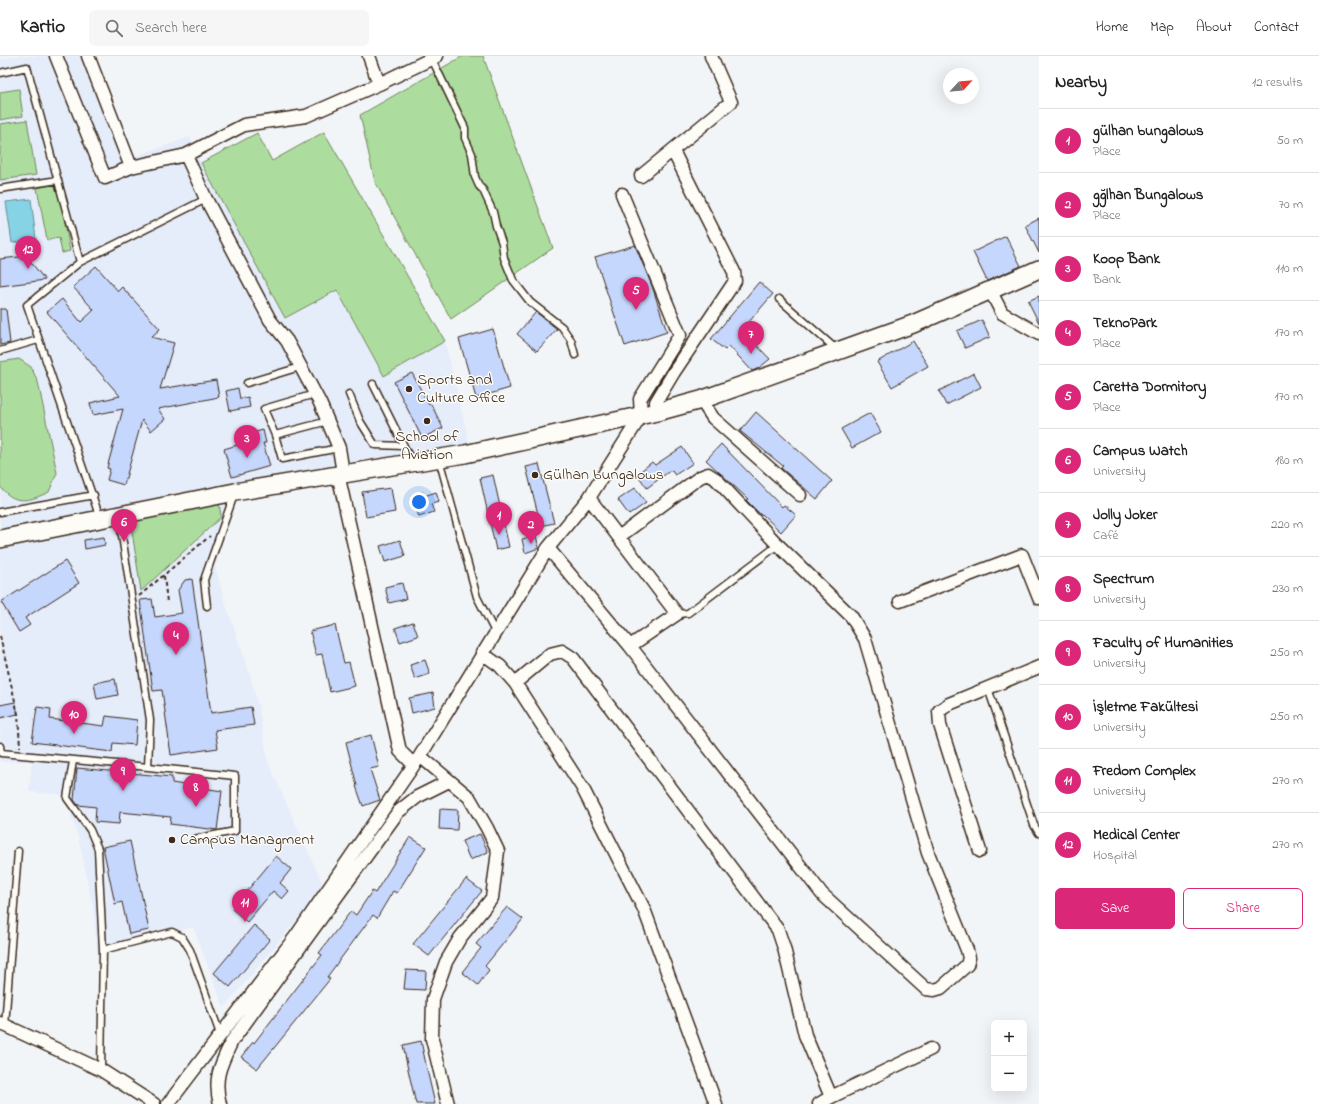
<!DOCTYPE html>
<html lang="en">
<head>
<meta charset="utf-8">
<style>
  body { margin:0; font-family:"Indie Flower",sans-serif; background:#f6f6f6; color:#222 }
  .controls { position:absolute; right:12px; bottom:12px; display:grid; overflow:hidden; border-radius:6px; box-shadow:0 4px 16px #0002 }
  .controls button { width:36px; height:36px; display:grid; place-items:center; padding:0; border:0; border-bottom:1px solid #e0e0e0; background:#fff; color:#222; font:20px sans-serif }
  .compass { position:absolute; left:943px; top:12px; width:36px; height:36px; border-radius:50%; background:#fff; box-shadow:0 4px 16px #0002; rotate:64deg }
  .you { position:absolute; left:419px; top:446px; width:14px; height:14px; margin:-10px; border:3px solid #fff; border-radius:50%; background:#1a73e8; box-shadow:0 0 0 6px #1a73e833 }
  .badge { display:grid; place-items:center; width:26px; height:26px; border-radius:50%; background:#db2777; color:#fff; font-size:13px; font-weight:700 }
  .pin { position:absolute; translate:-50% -33px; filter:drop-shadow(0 1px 2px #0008) }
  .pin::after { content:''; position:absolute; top:21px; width:14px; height:12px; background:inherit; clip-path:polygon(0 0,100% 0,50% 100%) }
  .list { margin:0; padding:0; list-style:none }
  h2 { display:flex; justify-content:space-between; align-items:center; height:52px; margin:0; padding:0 16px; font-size:17px }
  h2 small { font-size:13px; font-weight:400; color:#767676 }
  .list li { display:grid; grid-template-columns:26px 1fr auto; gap:12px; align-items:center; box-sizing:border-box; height:64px; padding:0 16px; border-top:1px solid #e0e0e0 }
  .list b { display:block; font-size:15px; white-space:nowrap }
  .list p { margin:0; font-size:13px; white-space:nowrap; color:#767676 }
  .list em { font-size:13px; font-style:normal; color:#767676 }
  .actions { display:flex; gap:8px; padding:12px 16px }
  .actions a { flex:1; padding:9px 0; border:1px solid #db2777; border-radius:6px; text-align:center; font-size:14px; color:#db2777 }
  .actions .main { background:#db2777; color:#fff }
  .icon { flex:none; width:22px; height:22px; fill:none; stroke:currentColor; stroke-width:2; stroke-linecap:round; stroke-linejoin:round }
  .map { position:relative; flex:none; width:1039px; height:1048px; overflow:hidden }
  header { display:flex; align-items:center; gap:24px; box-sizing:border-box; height:56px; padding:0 20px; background:#fff; border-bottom:1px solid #e0e0e0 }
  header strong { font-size:19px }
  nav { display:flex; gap:22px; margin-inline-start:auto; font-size:14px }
  .search { width:280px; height:36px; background:#f6f6f6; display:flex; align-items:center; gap:10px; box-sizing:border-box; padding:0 14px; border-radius:6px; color:#767676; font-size:15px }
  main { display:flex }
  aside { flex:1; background:#fff }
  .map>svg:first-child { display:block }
  .built { fill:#e5ecfa }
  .green { fill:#acdd9e; stroke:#74845e }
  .water { fill:#86d3e5; stroke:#688f95 }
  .building { fill:#c6d7fd; stroke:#3b2a1e }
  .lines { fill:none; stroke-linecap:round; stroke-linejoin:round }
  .lane-casing { stroke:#3b2a1e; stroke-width:9 }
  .street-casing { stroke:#3b2a1e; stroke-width:15 }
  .secondary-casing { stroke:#3b2a1e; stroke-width:20 }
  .path { stroke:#3b2a1e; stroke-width:2; stroke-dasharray:4 3; stroke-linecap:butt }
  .lane { stroke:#fdfcf7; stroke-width:6 }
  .street { stroke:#fdfcf7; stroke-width:12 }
  .secondary { stroke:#fdfcf7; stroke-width:17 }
  .poi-dot { fill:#3b2a1e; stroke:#fdfcf7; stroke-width:1.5 }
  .labels { text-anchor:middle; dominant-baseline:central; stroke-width:3; stroke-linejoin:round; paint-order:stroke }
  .poi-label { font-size:16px; fill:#3b2a1e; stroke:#fdfcf7; text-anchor:start }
</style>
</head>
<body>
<header>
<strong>Kartio</strong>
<div class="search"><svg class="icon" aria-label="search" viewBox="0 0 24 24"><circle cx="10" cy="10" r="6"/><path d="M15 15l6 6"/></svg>Search here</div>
<nav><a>Home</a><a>Map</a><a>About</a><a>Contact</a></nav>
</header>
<main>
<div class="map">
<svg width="1039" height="1048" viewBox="0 0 1039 1048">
  <rect width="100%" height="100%" fill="#f2f5f8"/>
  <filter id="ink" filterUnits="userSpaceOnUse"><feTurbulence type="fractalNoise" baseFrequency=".025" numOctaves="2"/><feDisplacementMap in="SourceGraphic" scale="8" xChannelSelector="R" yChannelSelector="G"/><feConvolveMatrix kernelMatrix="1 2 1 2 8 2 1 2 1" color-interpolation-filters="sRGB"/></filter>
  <g filter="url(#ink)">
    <!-- built -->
    <path class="built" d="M16 0H83L127 103 190 81 201 107 285 262 337 234 384 320 445 285 472 399 244 439 236 446 215 510 225 546 250 619 259 653 268 706 324 831 224 952 193 871 97 895 93 851 78 780 64 739 29 736 32 705 0 706V4Z"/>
    <!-- green -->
    <path class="green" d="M463 0H483L553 192 451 263 375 126 360 59Z
      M19 33 23 60 0 64V36Z
      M27 64 36 119 0 124V68Z
      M324 76 445 285 384 320 337 234 285 262 201 107 257 77 272 105Z
      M58 128 70 195 62 197 59 182 47 184 37 132Z
      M19 303 31 311 38 326 57 417 49 436C30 445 14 450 0 430V306Z
      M219 446 221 461 141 535 130 462Z"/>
    <!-- water -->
    <path class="water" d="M31 143 36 183 12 187 6 146Z"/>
    <!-- building -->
    <path class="building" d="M1039 162V197L1025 169Z
      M1006 180 1021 210 987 225 973 196Z
      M635 189 652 230 667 276 625 290 595 201Z
      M37 199 30 205 45 224 0 230V203Z
      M96 210 118 235 122 231 160 273 151 281 174 287 160 333 216 324 219 341 158 353 165 363 151 375 142 364 124 429 107 424 110 413 107 412 123 353 93 359 90 347 120 340 47 256 62 243 81 266 94 254 73 231Z
      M759 226 773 238 742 274 770 303 759 312 752 315 729 290 725 294 711 283Z
      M1039 240V267L1028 245Z
      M0 253H6L10 287 0 289Z
      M536 256 557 273 537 295 517 278Z
      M982 264 990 281 965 292 957 275Z
      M493 273 510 332 476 342 459 283Z
      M913 285 928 310 892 331 877 306Z
      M412 317 429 349 431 348 443 372 422 382 394 326Z
      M974 317 981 331 946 349 939 335Z
      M238 332 240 343 248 341 250 351 230 355 226 335Z
      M756 356 832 425 817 443 781 412 783 410 740 375Z
      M870 357 881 376 852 392 841 373Z
      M263 374 266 387H263L270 410 232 421 224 393 244 387 242 380Z
      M721 388 782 451 784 449 796 459 781 476 762 458 761 459 746 444 748 443 706 404Z
      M682 391 693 407 675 419 671 414 647 432 637 418 652 406 655 409Z
      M539 408 554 467 541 470 526 411Z
      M493 419 509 491 496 494 480 422Z
      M391 432 395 456 366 461 362 436Z
      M635 432 646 447 629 459 618 444Z
      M423 436 424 440 436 436 439 446 431 448 434 456 419 461 412 440Z
      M536 480 539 492 525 497 522 483Z
      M104 481 105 489 85 493 84 484Z
      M400 484 405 500 385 506 380 490Z
      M65 505 79 527 25 562 30 569 19 576 1 546Z
      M192 523 211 657 251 651 254 669 215 674 218 692 171 699 162 634 153 635 140 544 152 543 155 561 182 557 178 534 185 524Z
      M402 527 406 543 389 547 385 531Z
      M413 566 418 580 400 586 395 572Z
      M335 569 344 607 349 606 355 630 330 636 322 598 316 599 310 575Z
      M425 604 430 618 415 623 410 609Z
      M115 623 118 639 97 643 94 627Z
      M433 637 435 651 412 657 409 642Z
      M15 646 18 658 0 662V649Z
      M37 651 51 653 50 663 104 670 106 660 137 664 135 689 113 687 112 696 32 686Z
      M371 679 379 711 370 713 380 744 363 750 356 730H357L346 686Z
      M77 712 172 721V727L222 735 217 774 170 768 171 761 120 756 119 768 95 766 96 751 78 749 74 744Z
      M440 753 458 754 457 774 439 773Z
      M480 778 488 796 470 804 462 785Z
      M410 781 426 791 397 837 393 835 377 862 373 859 327 921 330 923 257 1013 241 1001 253 986 254 987 322 899 319 897 351 855 356 859 372 835 375 837Z
      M130 785 149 874 129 878 122 846 115 848 103 791Z
      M276 800 291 813 280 827 289 835 282 843 273 835 247 866 232 853Z
      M466 823 482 835 429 900 413 888Z
      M507 851 523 863 485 910 489 914 478 929 462 916 481 892 476 888Z
      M254 869 270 883 230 931 214 917Z
      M406 914 426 915 425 934 404 933Z
      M421 985 428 1018 435 1048H416L407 1009 403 989Z"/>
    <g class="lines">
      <!-- lane casing -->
      <g class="lane-casing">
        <path id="lane" d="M432 3 465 72V82L472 98 475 121 479 130 483 134 493 156 496 170 502 187 504 202 513 224 530 246 562 271 571 284 575 299
          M0 17 27 11 80 206 27 249 100 462
          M0 133 58 124
          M80 206 206 143
          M779 243 837 294
          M0 295 38 284
          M247 327 300 311
          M373 328 404 390
          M315 338 264 353 275 379 282 403 339 392
          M349 338 360 365 375 389 404 390 411 405
          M275 379 328 365
          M439 403 477 541 495 576
          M0 456 94 439
          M119 460 150 664 148 711 235 720V775L194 783
          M207 550 204 524 234 439
          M677 558 688 557 778 489
          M988 632 1034 769 1039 777
          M0 690 1 697 148 711
          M73 705 67 742 90 774 98 793 103 894 101 1014
          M103 894 172 876 182 881 190 894 220 978
          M5 970 18 795"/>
      </g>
      <!-- street casing -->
      <g class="street-casing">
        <path id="street" d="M56 0 105 122 131 111 186 99 244 69 306 60 379 28 437 0
          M88 0 131 111
          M369 0 379 28
          M186 99 206 143 270 264 287 285 320 347 339 392 343 417
          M641 120 731 46 711 0
          M990 234 1002 257 1039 278
          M701 344 713 362 800 439
          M657 356 656 346 674 316 735 225 734 216 673 95
          M338 418 400 695 414 709
          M589 442 677 558 630 590
          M548 492 630 590 822 838 926 933 934 934 941 932 967 909 969 902 967 894 928 797 865 583 851 560 778 489 716 423 708 418 700 421 620 480
          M900 545 1022 499 1039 542
          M482 597 500 610 515 627 582 731 644 853 716 1048
          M515 627 550 598 562 595 573 602 778 874 784 892 805 979 831 1041 931 993
          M420 700 469 741 487 772 498 795 492 842 460 882 446 906 433 943 432 983 448 1048
          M980 795 940 669 939 655 949 648 1039 611
          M0 967 101 1014 154 1048
          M168 1048 296 880 420 700 548 492 589 442 641 360 640 343 680 279 622 138
          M220 1048C213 1022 221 1008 232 985L398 756 417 741 449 725
          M819 1048 831 1041"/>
      </g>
      <!-- secondary casing -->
      <g class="secondary-casing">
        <path id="secondary" d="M0 483 235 436 465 398 657 356 701 344 913 268 1039 213"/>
      </g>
      <!-- path -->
      <path class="path" d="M164 520 167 546
        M139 540 210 480
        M0 580 18 658 20 691"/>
      <!-- lane -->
      <use href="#lane" class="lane"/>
      <!-- street -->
      <use href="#street" class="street"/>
      <!-- secondary -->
      <use href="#secondary" class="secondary"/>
    </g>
  </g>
  <!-- markers -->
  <g class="poi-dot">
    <circle cx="409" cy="333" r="4"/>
    <circle cx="427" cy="365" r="4"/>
    <circle cx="535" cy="419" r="4"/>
    <circle cx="172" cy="784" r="4"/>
  </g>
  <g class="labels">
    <!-- poi labels -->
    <g class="poi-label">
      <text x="417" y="324">Sports and<tspan x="417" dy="18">Culture Office</tspan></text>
      <text x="427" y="381" text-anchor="middle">School of<tspan x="427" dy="18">Aviation</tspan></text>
      <text x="543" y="419">Gülhan bungalows</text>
      <text x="180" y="784">Campus Managment</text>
    </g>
  </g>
</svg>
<div class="controls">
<button>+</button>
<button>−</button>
</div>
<svg class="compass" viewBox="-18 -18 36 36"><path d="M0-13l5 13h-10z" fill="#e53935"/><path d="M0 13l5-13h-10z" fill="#767676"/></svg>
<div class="you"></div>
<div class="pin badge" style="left:499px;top:479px">1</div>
<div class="pin badge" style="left:531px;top:488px">2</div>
<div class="pin badge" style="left:247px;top:402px">3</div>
<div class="pin badge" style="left:176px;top:599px">4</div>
<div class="pin badge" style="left:636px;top:254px">5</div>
<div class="pin badge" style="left:124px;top:486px">6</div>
<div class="pin badge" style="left:751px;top:298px">7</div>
<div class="pin badge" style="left:196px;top:751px">8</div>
<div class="pin badge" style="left:123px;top:735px">9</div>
<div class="pin badge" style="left:74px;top:678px">10</div>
<div class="pin badge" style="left:245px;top:866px">11</div>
<div class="pin badge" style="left:28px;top:213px">12</div>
</div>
<aside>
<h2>Nearby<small>12 results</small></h2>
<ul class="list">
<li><span class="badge">1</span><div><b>gülhan bungalows</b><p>Place</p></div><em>50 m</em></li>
<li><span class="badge">2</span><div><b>gğlhan Bungalows</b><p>Place</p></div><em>70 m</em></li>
<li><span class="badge">3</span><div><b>Koop Bank</b><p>Bank</p></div><em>110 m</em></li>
<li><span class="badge">4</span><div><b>TeknoPark</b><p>Place</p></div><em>170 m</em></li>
<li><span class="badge">5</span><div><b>Caretta Dormitory</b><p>Place</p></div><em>170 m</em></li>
<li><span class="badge">6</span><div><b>Campus Watch</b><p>University</p></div><em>180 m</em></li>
<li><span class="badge">7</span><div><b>Jolly Joker</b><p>Café</p></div><em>220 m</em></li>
<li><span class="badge">8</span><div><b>Spectrum</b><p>University</p></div><em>230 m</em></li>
<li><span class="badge">9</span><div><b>Faculty of Humanities</b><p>University</p></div><em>250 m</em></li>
<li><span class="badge">10</span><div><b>İşletme Fakültesi</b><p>University</p></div><em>250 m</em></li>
<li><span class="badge">11</span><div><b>Fredom Complex</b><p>University</p></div><em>270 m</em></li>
<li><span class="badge">12</span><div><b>Medical Center</b><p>Hospital</p></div><em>270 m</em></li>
</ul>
<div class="actions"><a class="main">Save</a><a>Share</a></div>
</aside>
</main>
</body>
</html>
